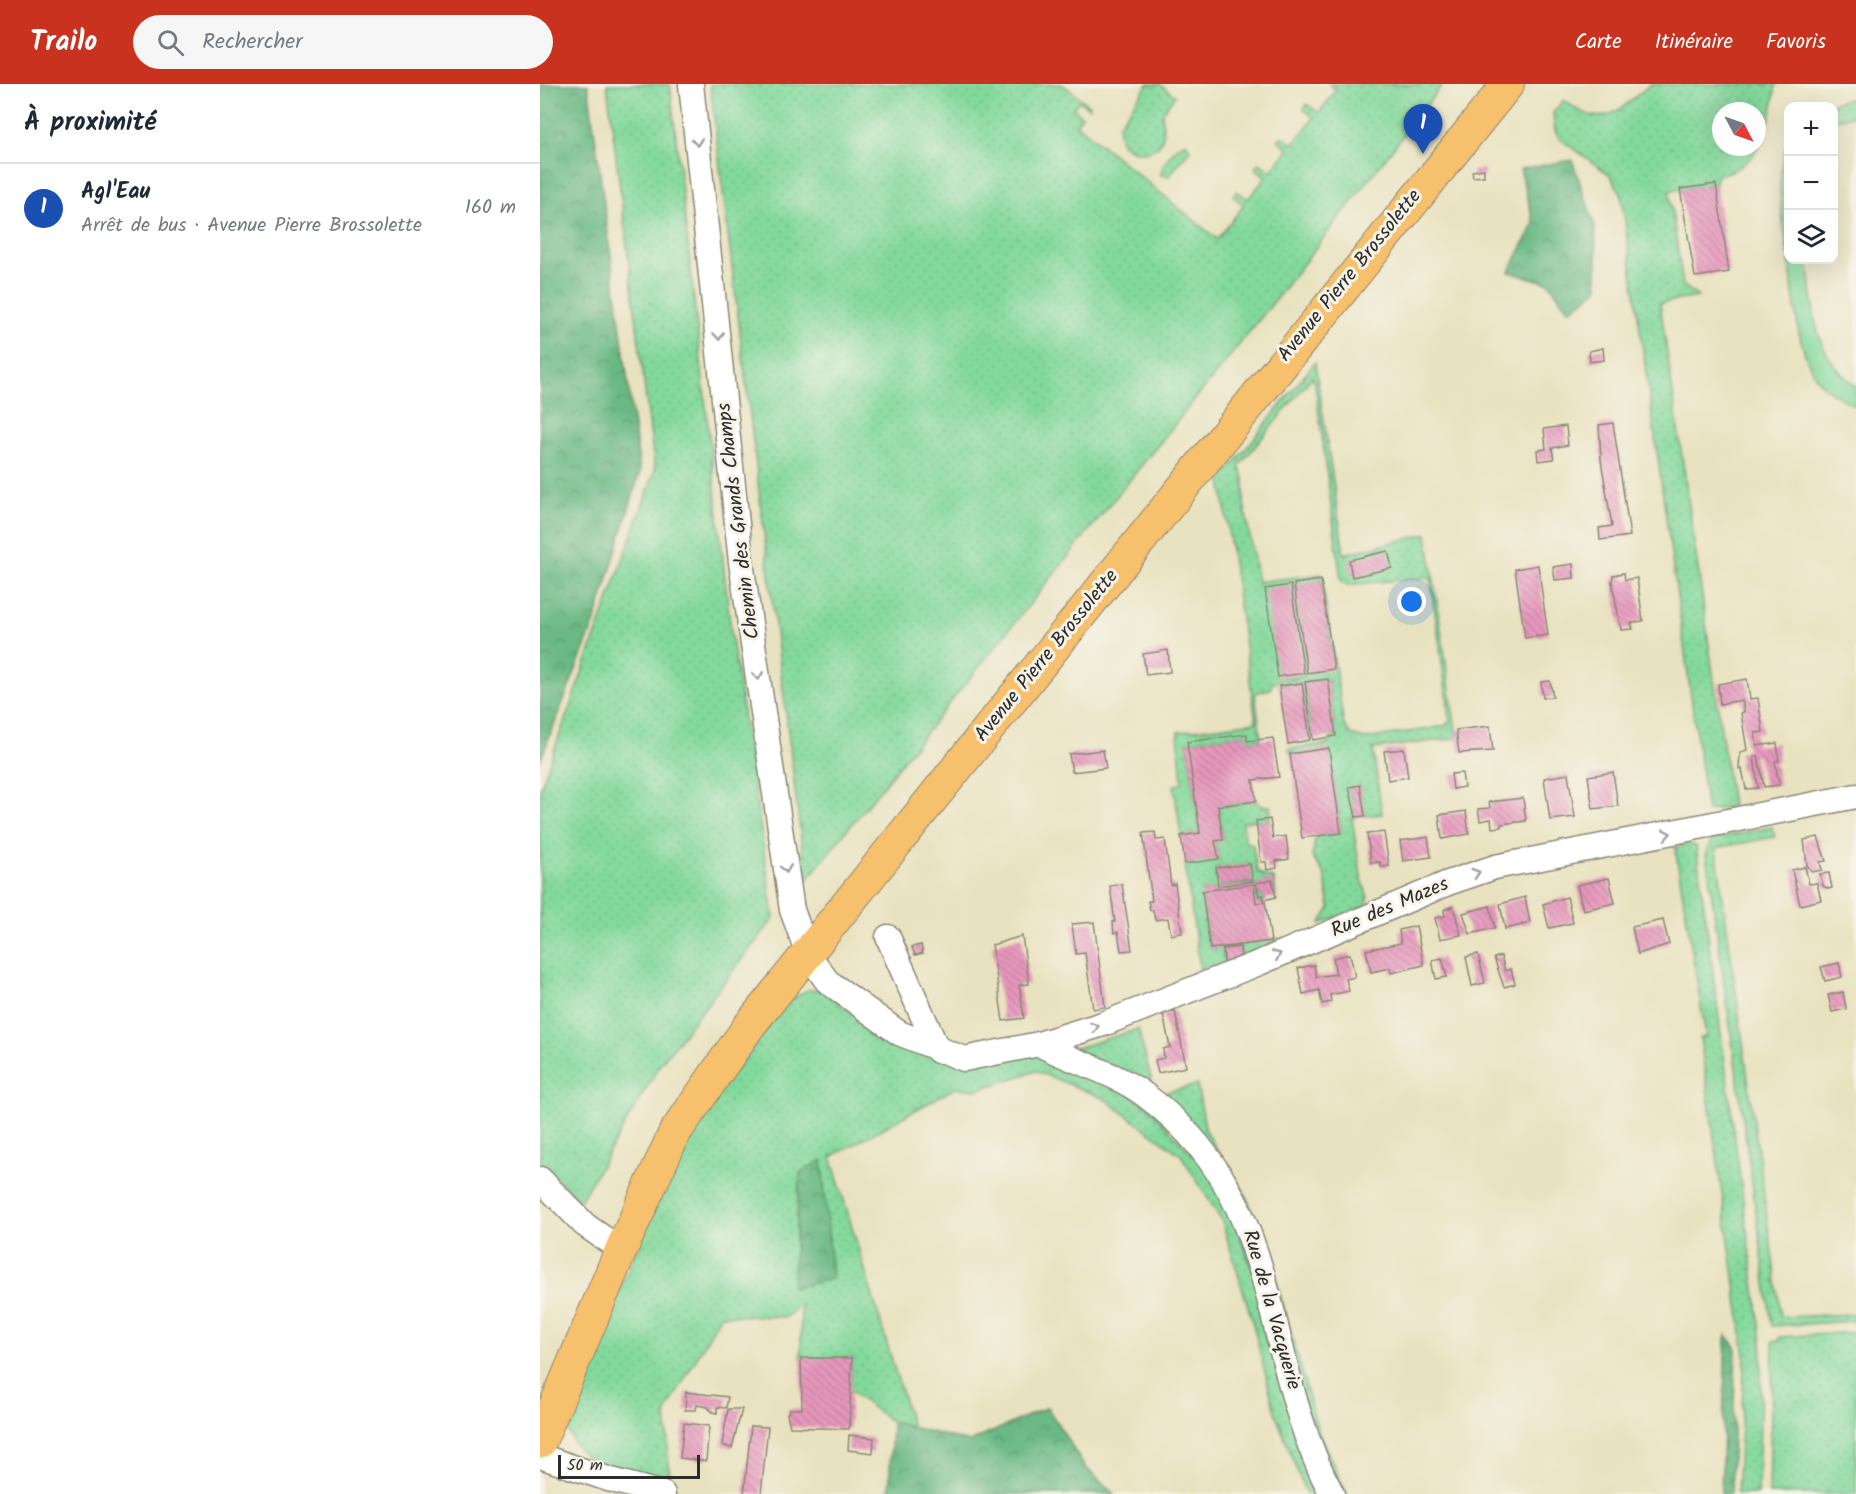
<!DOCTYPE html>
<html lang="fr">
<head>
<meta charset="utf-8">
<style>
  body { margin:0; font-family:Kalam,sans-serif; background:#f6f6f7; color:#1f2937 }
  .controls { position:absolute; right:18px; top:18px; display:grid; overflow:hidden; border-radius:12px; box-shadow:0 6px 24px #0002 }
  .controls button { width:54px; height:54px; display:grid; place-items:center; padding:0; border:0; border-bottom:2px solid #e0e1e3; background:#fff; color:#1f2937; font:30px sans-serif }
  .compass { position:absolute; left:1172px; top:18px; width:54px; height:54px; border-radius:50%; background:#fff; box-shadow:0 6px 24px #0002; rotate:131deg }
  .scale { position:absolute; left:18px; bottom:15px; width:142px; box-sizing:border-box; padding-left:6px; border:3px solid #2b2b2b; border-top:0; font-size:16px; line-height:21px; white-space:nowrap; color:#2b2b2b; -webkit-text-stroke:4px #f7f3e8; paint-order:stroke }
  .you { position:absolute; left:872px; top:518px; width:21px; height:21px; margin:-15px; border:4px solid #fff; border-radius:50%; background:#1a73e8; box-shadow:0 0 0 9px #1a73e833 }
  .badge { display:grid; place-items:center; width:39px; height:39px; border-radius:50%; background:#c8321e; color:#fff; font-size:20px; font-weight:700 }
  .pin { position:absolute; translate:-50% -50px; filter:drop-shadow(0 2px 3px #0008) }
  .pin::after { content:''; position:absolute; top:32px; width:21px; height:18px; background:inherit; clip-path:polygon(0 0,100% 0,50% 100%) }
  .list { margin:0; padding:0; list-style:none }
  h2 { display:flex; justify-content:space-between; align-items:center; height:78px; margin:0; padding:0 24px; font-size:26px }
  h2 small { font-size:20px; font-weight:400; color:#747a83 }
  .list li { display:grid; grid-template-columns:39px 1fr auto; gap:18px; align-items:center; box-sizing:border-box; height:90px; padding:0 24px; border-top:2px solid #e0e1e3 }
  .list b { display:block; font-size:22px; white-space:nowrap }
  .list p { margin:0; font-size:20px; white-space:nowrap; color:#747a83 }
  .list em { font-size:20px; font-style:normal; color:#747a83 }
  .icon { flex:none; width:33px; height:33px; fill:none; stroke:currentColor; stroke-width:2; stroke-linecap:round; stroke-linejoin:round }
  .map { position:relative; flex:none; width:1316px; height:1410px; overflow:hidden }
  header { display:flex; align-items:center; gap:36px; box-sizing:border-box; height:84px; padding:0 30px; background:#c8321e; color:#fff }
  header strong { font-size:28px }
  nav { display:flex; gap:33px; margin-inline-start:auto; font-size:21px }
  .search { width:420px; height:54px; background:#f6f6f7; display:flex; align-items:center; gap:15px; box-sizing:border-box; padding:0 21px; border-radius:33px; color:#747a83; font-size:22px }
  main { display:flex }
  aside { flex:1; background:#fff }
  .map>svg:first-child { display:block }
  .grass { fill:url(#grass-dots); stroke:#578264; stroke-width:1.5; fill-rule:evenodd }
  .forest { fill:url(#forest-crowns); stroke:#4a7258; stroke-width:1.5 }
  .green { fill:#83d99c; stroke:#578264; stroke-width:1.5 }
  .building { fill:url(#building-back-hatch) }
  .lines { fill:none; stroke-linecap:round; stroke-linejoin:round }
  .minor-casing { stroke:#8a8676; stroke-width:27 }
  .major-casing { stroke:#8a8676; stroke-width:34 }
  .minor { stroke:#fff; stroke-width:24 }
  .major { stroke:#f7c06c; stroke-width:32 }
  .oneway { stroke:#a0a0a0 }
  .labels { text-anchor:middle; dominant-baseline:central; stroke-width:6; stroke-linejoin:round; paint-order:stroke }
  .street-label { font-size:20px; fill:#2b2b2b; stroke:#f7f3e8 }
</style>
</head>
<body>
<header>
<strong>Trailo</strong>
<div class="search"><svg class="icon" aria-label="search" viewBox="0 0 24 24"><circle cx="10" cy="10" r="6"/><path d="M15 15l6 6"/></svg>Rechercher</div>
<nav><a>Carte</a><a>Itinéraire</a><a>Favoris</a></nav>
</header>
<main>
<aside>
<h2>À proximité<small></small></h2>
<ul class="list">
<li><span class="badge" style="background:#1a4fb4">1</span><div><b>Agl'Eau</b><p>Arrêt de bus · Avenue Pierre Brossolette</p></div><em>160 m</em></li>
</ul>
</aside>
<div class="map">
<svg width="1316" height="1410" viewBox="0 0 1316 1410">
  <defs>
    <pattern id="grass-dots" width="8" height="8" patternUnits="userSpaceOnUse" patternTransform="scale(1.5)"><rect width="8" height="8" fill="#83d99c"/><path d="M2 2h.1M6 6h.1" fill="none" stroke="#71ba87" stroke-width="1.8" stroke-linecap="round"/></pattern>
    <pattern id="forest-crowns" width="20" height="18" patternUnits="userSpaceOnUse" patternTransform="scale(1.5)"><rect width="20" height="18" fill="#6ab984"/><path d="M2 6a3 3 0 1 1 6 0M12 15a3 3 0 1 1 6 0" fill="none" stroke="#57976c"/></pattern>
    <pattern id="building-back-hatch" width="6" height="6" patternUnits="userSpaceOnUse" patternTransform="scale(1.5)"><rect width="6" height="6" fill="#e898bd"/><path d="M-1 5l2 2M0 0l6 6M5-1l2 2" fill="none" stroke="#bc7c9a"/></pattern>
  </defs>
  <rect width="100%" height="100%" fill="#f7f3e8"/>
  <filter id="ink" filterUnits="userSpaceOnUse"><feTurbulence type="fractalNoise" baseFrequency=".0167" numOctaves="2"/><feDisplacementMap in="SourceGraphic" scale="12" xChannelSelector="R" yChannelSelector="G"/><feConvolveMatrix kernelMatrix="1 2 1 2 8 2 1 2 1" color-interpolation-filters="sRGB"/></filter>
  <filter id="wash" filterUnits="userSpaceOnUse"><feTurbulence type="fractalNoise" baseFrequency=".008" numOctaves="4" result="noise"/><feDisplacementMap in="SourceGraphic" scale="24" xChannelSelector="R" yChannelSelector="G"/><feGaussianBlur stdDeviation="1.35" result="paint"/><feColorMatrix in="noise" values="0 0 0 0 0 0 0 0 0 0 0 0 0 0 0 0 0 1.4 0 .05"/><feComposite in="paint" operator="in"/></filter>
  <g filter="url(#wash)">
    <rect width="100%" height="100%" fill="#e9e2c0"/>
    <!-- grass -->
    <path class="grass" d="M67 0H130L191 548 234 834 121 979 40 1117 0 1077V705L115 387Z
      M170 0H522L550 22 549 24 539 17 533 24 542 32 536 40 677 155 704 121 693 112 697 107 708 115 726 93 715 84 719 79 731 87 749 65 738 56 742 52 753 60 774 34 764 25 767 20 779 29 796 6 789 0H903L736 215 266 797Z
      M608 0H620L635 12C631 17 626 22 623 28 620 35 625 43 623 52 618 72 593 72 581 58L578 42Z
      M1111 0H1236C1231 40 1223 83 1177 91L1176 100 1129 107 1143 201 1158 213 1120 219 1192 722 1167 727 1081 109 1070 91 1020 55 1015 47 1013 29 1024 16C1065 49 1076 27 1111 0ZM1181 27H1217V63H1181Z
      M646 58 650 66 629 92 621 91C621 80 636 62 646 58Z
      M775 278 804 470 887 450 917 654 833 665 842 730 825 732 820 702 809 703 816 733 812 734 821 792 828 814 826 822 780 840 790 824 784 789 772 773 776 752 801 748 789 665 750 670 749 665 790 659 792 653 796 652 788 595 765 598 773 656H770L762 599 739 602 746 597 765 592 742 595 732 600 730 605 715 609 721 655 707 657 706 650 647 658 660 749 641 752 634 702 642 699 638 648 716 638 681 396ZM772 293 775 300 801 496 807 501 890 493 910 636 905 642 825 655 811 651 804 641 781 490 718 498 704 420V394L699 382Z
      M716 717 722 722H730V735L703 738 705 758 712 760C719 779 709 791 734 794L736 813 732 796 716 800 719 812 723 811 725 818 716 819 713 800 662 807 670 865 746 854 701 872 700 863 683 865 684 879 660 885 645 780 679 775 675 757 683 755 678 722ZM710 780 712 798 679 802 676 784Z
      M1232 743 1235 753 1176 764 1241 1233 1316 1230V1237L1232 1242 1166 769 1172 755Z
      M1150 760 1156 762 1222 1258 1218 1410H1197L1205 1271 1160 954 1166 953 1135 763Z
      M268 906H280L347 953 499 971 598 1012 687 1107 788 1410H766L735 1328 712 1236 682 1137 641 1071 563 1014 496 987 437 1006 415 1004 291 1073 372 1343 352 1338 310 1307 312 1274H261V1220L246 1233 181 1231 126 1328 130 1400C89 1389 29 1386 26 1333L128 1091 161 1034 195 986 243 924 253 914Z
      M598 945 614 1005 623 1009 657 1001 666 1048 706 1111 730 1174 778 1347 807 1410H797L666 1063 527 967Z
      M1316 1248V1410H1229L1233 1257 1240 1256V1253Z"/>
    <!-- forest -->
    <path class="forest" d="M0 0H48L100 388 55 537 0 677Z
      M1032 76 1055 142 1058 205 1029 227 1009 199 969 188 994 139 980 85Z
      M282 1076 292 1195 252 1204 260 1089Z
      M1186 1250 1196 1263 1191 1410H1181Z
      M507 1323 544 1382 574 1410H349L352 1338 430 1358Z"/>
    <!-- green -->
    <path class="green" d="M1316 13V31L1294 36V22H1282Z
      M1248 55V172C1242 129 1234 98 1248 55Z
      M1249 176H1268C1275 229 1270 266 1316 303V322C1304 316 1286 307 1278 296 1255 264 1255 214 1249 176Z"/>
    <g id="blocks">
      <!-- building -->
      <path class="building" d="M944 85V92L933 93 932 87Z
        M1176 100 1189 188 1155 193 1140 105Z
        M1063 264 1064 276 1050 278 1049 267Z
        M1073 339 1090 452 1060 456 1059 444 1072 442 1061 376 1059 341Z
        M1026 342 1028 361 1012 364 1014 375 998 377 997 366 1006 365 1004 345Z
        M848 467 852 484 812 493 809 476Z
        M1033 480 1034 494 1015 496 1013 483Z
        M998 481 1008 551 985 554 975 485Z
        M1084 489 1085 496 1097 494 1103 537 1091 539 1093 545 1081 546 1072 498 1073 491Z
        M781 496 794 585 767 589 754 500Z
        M751 501 764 589 738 593 725 505Z
        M628 566 630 588 606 591 603 570Z
        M788 595 796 652 773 656 765 598Z
        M1207 595 1210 615 1218 614 1223 648 1215 649 1217 662 1237 659 1239 677H1235L1239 701 1224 703 1218 672H1214L1218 704 1206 705 1202 685H1199L1200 668 1207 666 1201 629 1204 628 1202 616 1180 620 1178 600Z
        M1010 597 1013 613 1003 614 1001 598Z
        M762 599 770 656 748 660 739 602Z
        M950 642 953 667 919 669 916 646Z
        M707 650V657L733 654 739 693 713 696 716 717 678 722 683 756 675 757 679 775 645 780 641 752 660 749 647 658Z
        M789 664 801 749 762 754 750 670Z
        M864 665 868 693 848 696 844 667Z
        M563 666 566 684 532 688 529 670Z
        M1073 688 1078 722 1053 725 1048 692Z
        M922 689 924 703 913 705 911 690Z
        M1028 690 1035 733 1010 736 1004 694Z
        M820 701 825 732 816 733 809 703Z
        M983 714 986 737 961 740V743L952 744 951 735 940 737 938 725 950 724 949 718Z
        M926 727 929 750 902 755 899 731Z
        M730 735 733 754 746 752 749 775 736 777 737 784 727 786 726 778H721L716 737Z
        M615 748 616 756 625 755 631 801 635 800 642 849 631 851 628 834 615 836 613 826H610L608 817H612L603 749Z
        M844 748 849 782 841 783 840 778 831 779 827 750Z
        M888 753 891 773 863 777 860 757Z
        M1278 753 1286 777 1280 778 1282 786 1272 788 1267 781 1264 756Z
        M710 780 713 797 678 802 676 784Z
        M1265 783 1269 800 1277 799 1281 816 1260 821 1252 786Z
        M1289 789 1292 804 1289 805 1283 802 1280 790Z
        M1069 794 1075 819 1043 826 1037 801Z
        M732 796 736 813 724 816 723 811 719 812 716 799Z
        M582 800 592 866 581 867 578 848 574 849 573 838H575L570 802Z
        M714 800 716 819 725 818 731 857 670 865 662 807Z
        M985 813 990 839 965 845 960 820Z
        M1027 813 1033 839 1009 844 1003 820Z
        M913 822 921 851 900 855 895 834 905 832 904 826Z
        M950 822 955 844 930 850 923 829Z
        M1123 836 1129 860 1098 870 1092 843Z
        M554 838 565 923 553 925 545 869 536 870 532 840Z
        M876 842 884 881 851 889 850 884 831 888 826 866 861 859 859 846Z
        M482 852 489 900 479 901 484 934 463 937 452 861Z
        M381 861 383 869 375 871 372 863Z
        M700 863 701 872 684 879 683 865Z
        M810 870 815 893 806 895 809 907 790 911 791 918 782 920 779 906 763 910 758 884 774 881 776 893 796 890 793 874Z
        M938 870 945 899 932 902 926 873Z
        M961 872 965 887 971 885 975 900 964 903 954 874Z
        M902 874 907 893 896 895 892 876Z
        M1299 879 1302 893 1285 897 1281 883Z
        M1303 908 1306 925 1292 928 1288 911Z
        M635 927 646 983 618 989 615 976 624 974 623 965 630 963 623 930Z
        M261 1274H312L309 1345 250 1343 247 1330 250 1325H262Z
        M146 1308 188 1313 186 1324 177 1323V1329L172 1328 168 1323 157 1321 156 1326H145Z
        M188 1325H202L192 1364 182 1361Z
        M144 1339 169 1342 166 1377 140 1374Z
        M211 1342 228 1343 221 1410H204Z
        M309 1351 334 1354 333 1369 308 1366Z"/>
    </g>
  </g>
  <g filter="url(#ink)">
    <use href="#blocks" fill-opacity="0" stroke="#8a8676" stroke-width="1.5"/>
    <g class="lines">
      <!-- minor casing -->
      <g class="minor-casing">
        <path id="minor" d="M151 0 201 478 252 826 268 870 287 897 359 949 424 975 499 960 563 940 719 879 908 799 955 783 1316 712
          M348 853 398 967
          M499 960C534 978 574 988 605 1011 750 1118 717 1271 792 1410
          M0 1095 45 1141 81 1166
          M0 1372 68 1395 123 1410"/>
      </g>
      <!-- major casing -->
      <g class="major-casing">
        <path id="major" d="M0 1358 81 1166 134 1050 209 942 968 0"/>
      </g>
      <!-- minor -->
      <use href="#minor" class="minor"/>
      <!-- major -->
      <use href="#major" class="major"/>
    </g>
    <!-- one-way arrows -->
    <defs><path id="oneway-chevron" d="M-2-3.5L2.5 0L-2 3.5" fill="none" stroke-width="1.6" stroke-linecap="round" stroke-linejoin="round" transform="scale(1.5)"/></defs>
    <g class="oneway">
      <use href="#oneway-chevron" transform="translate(157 58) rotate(84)"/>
      <use href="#oneway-chevron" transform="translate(179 252) rotate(84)"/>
      <use href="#oneway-chevron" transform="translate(218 592) rotate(82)"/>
      <use href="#oneway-chevron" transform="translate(1127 750) rotate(-11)"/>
      <use href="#oneway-chevron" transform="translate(246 785) rotate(82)"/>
      <use href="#oneway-chevron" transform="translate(936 789) rotate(-18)"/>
      <use href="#oneway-chevron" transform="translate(737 871) rotate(-23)"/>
      <use href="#oneway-chevron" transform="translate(555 943) rotate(-17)"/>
    </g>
  </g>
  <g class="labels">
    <!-- street labels -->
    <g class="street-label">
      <text transform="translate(810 192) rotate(-51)">Avenue Pierre Brossolette</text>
      <text transform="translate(199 437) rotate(-97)">Chemin des Grands Champs</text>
      <text transform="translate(507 572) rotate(-51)">Avenue Pierre Brossolette</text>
      <text transform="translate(850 824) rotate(-23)">Rue des Mazes</text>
      <text transform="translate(731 1226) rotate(74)">Rue de la Vacquerie</text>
    </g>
  </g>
</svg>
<div class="controls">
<button>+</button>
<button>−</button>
<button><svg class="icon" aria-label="layers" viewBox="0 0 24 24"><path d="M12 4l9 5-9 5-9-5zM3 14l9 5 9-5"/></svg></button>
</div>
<svg class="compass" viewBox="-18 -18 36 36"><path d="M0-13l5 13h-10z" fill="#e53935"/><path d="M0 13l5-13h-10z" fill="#747a83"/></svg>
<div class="scale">50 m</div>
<div class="you"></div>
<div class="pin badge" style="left:883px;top:70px;background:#1a4fb4">1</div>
</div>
</main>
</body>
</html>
